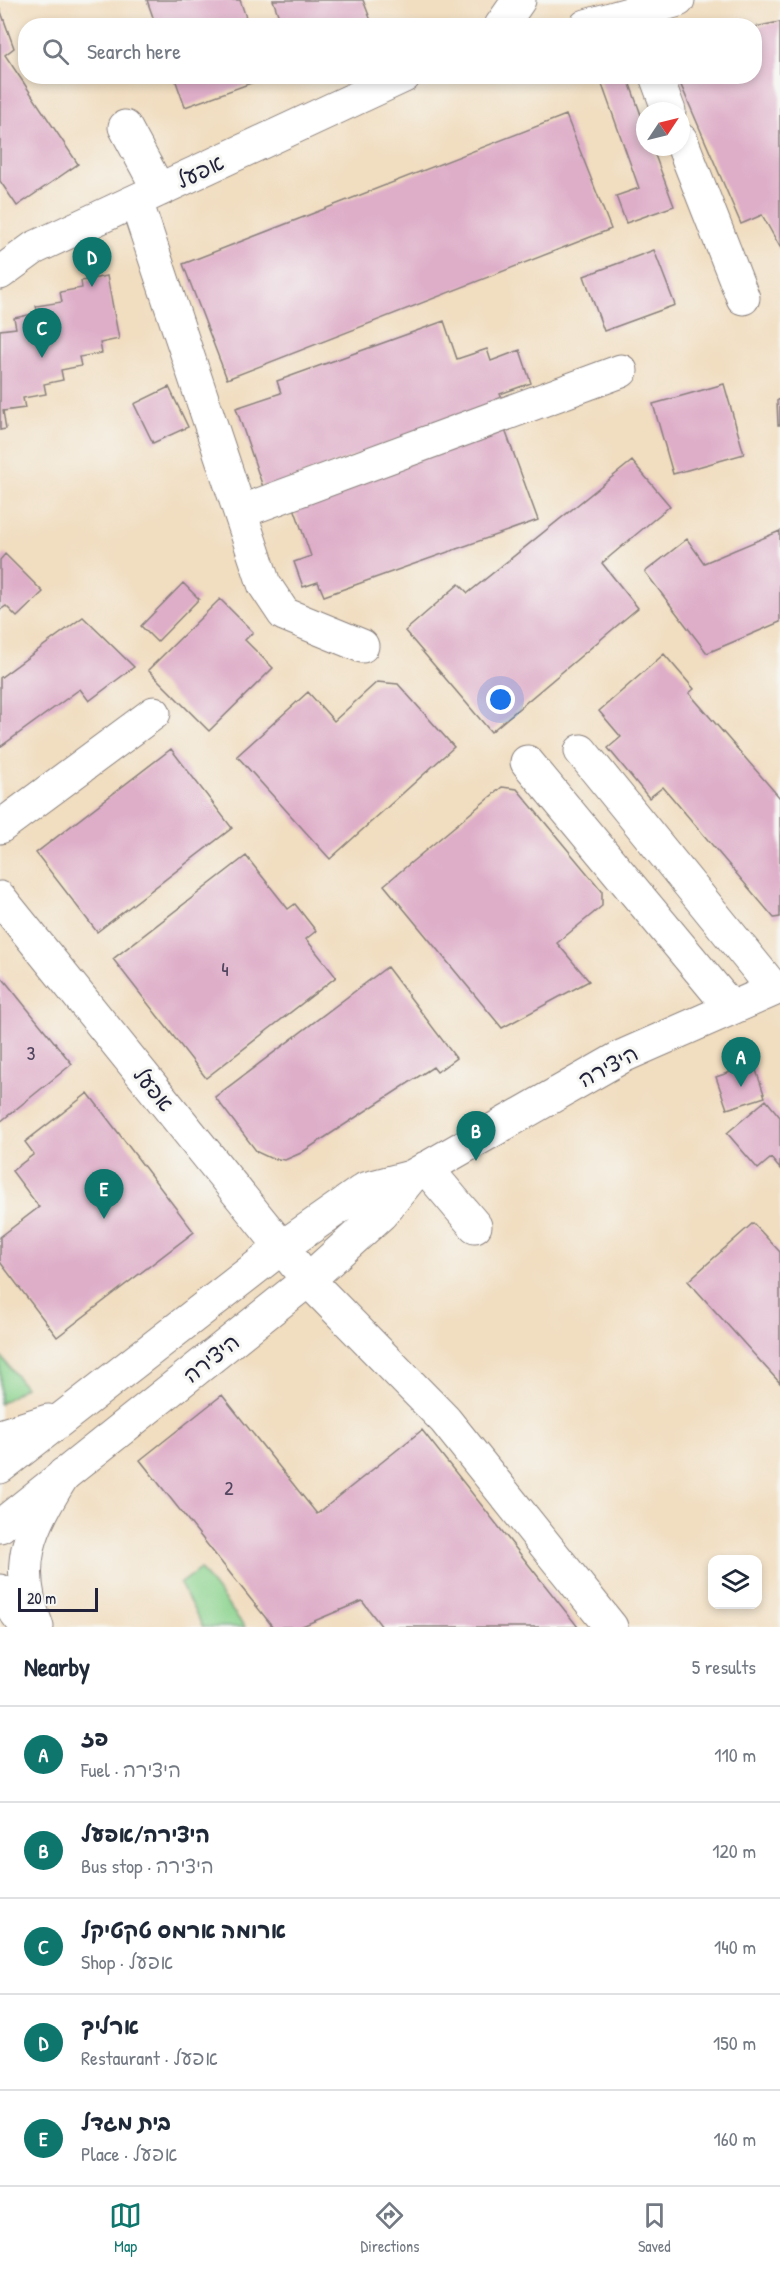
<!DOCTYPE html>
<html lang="en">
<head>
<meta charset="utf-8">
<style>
  body { margin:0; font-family:"Patrick Hand","Playpen Sans Hebrew",sans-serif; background:#f2f2f3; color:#1f2937 }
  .controls { position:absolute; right:18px; bottom:18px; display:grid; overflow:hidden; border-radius:12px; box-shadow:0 3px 9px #0003 }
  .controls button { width:54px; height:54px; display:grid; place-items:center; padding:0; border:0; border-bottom:2px solid #e0e1e3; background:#fff; color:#1f2937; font:30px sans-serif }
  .compass { position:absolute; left:636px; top:102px; width:54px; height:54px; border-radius:50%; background:#fff; box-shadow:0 3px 9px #0003; rotate:55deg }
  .scale { position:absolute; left:18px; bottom:15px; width:80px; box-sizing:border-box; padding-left:6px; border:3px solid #22223b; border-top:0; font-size:16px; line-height:21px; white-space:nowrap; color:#22223b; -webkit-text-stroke:4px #f6f6f2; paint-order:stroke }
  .you { position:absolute; left:501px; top:700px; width:21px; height:21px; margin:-15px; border:4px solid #fff; border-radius:50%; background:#1a73e8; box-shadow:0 0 0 9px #1a73e833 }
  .badge { display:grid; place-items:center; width:39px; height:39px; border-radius:50%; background:#0f766e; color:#fff; font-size:20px; font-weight:700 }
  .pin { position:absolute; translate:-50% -50px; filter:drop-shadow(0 2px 3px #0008) }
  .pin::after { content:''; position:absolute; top:32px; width:21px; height:18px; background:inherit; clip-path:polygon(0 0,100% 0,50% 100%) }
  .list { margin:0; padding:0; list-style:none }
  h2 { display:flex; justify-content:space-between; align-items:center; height:78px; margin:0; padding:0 24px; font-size:26px }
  h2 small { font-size:20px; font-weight:400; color:#747a83 }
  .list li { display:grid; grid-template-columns:39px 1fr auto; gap:18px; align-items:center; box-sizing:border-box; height:96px; padding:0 24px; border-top:2px solid #e0e1e3 }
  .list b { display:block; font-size:22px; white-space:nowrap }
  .list p { margin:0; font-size:20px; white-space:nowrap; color:#747a83 }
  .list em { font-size:20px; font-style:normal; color:#747a83 }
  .icon { flex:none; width:33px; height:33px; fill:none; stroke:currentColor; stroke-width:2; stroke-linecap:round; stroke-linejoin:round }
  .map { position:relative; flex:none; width:780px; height:1627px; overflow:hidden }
  .search { position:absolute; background:#fff; box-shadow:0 3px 9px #0003; left:18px; right:18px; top:18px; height:66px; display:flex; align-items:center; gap:15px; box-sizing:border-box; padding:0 21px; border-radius:24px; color:#747a83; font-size:22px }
  .sheet { height:558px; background:#fff }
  nav { display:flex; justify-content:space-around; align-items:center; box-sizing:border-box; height:84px; border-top:2px solid #e0e1e3; background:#fff; font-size:16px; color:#747a83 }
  nav a { display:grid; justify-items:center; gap:3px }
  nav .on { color:#0f766e }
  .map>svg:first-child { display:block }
  .green { fill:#8bd38e; stroke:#567a64; stroke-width:1.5 }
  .building { fill:#deadc8 }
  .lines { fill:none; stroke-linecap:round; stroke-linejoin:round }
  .minor-casing { stroke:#8a807d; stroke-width:35 }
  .major-casing { stroke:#8a807d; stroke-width:35 }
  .minor { stroke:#fff; stroke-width:33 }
  .major { stroke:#fff; stroke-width:33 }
  .labels { text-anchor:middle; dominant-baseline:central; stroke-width:6; stroke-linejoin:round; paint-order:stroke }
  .number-label { font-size:20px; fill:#51455e }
  .street-label { font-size:22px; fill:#22223b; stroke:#f6f6f2 }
</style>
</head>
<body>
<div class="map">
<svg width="780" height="1627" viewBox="0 0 780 1627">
  <rect width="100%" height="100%" fill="#f6f6f2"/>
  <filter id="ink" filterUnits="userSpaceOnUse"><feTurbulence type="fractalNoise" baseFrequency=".0167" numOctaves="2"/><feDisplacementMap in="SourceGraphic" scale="12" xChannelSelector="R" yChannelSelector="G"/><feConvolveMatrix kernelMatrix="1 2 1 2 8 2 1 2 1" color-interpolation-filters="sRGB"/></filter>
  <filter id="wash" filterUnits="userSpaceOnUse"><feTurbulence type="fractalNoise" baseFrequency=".008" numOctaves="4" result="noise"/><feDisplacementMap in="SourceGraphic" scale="24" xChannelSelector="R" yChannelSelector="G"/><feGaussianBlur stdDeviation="1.35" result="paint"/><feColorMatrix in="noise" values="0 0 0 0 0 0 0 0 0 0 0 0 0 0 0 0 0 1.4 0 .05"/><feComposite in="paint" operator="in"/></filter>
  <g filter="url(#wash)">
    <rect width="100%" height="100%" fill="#f1ddbf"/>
    <!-- green -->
    <path class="green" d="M0 1355 25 1387 0 1404Z
      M200 1569 245 1627H203L180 1584Z"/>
    <g id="blocks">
      <!-- building -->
      <path class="building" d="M147 0H240L249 26H156Z
        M273 0H363L373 26H282Z
        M0 9 14 48 5 55 78 164 17 206 0 181Z
        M780 22V247L762 215 741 224 677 76H754V27Z
        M174 76H268V77L185 107Z
        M599 76H627L645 126V147H652L674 206 626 223 616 196 639 188Z
        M566 115 611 229 227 379 183 264Z
        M654 250 675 305 604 331 584 276Z
        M107 276 119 339 100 343 102 353 79 357 81 366 61 370 63 380 44 384 46 394 23 398 25 408 3 411 6 429 0 430V330L16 328 14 318 38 313 36 306 62 302 60 292 82 288 81 281Z
        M444 321 457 359 487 349 491 361 520 350 531 383 500 394 503 401 264 490 236 408 281 393 277 381Z
        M724 384 744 454 673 474 653 404Z
        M169 387 188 427 153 443 134 404Z
        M780 399V425H778L777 401Z
        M504 427 538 520 324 596 318 582 303 587 294 562 311 556 292 502Z
        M632 461 670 506 602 563 638 608 491 732 405 631 459 584 468 593Z
        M780 531V622L707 653 645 572 687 539 704 563Z
        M5 554 43 592 17 617 6 606 0 610V560Z
        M183 583 199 599 157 642 141 626Z
        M220 599 253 632 245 640 273 668 209 731 148 670Z
        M83 617 134 667 89 701 80 689 0 747V678Z
        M664 654 694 689 689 693 780 798V917L774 918 663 787 649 798 608 748 621 737 599 711Z
        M377 682 398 684 454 747 330 859 237 756 308 692 334 721Z
        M171 749 232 828 97 932 36 853Z
        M502 787 517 789 602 891V906L557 943 589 981 502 1028 384 885Z
        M246 856 288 909 295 904 316 931 306 939 336 977 206 1078 113 959Z
        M387 967 456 1058 437 1072 433 1067 301 1153 285 1160 270 1158 257 1152 215 1097Z
        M0 975 72 1064 0 1122Z
        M754 1064 765 1097 727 1109 716 1077Z
        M88 1093 194 1232 57 1337 0 1262V1237L39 1207 12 1171 34 1154 25 1142Z
        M766 1100 780 1117V1169L771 1158 758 1169 727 1133Z
        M753 1223 780 1252V1383L688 1281Z
        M222 1395 317 1514 422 1430 578 1627H382L362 1601 300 1627H273L140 1460Z"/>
    </g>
  </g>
  <g filter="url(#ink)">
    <use href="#blocks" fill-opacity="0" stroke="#8a807d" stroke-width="1.5"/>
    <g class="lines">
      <!-- minor casing -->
      <g class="minor-casing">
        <path id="minor" d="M501 26 519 0
          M586 26 678 0
          M656 76 669 111
          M125 127 159 190
          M681 140 743 298
          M136 201 264 584 284 614 362 646
          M0 273 34 248 404 76
          M240 512 621 371
          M581 751 774 989
          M527 762 731 1008
          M0 827 154 713
          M0 898 308 1280 445 1420 611 1627
          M426 1168 475 1226
          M0 1436 48 1421
          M0 1467 281 1248 365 1189 411 1177 623 1056 780 987
          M0 1526 308 1280 381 1214 411 1177"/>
      </g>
      <!-- major casing -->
      <g class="major-casing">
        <path id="major" d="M0 1591 27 1627
          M37 1627C12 1564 30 1528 64 1474"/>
      </g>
      <!-- minor -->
      <use href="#minor" class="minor"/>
      <!-- major -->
      <use href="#major" class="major"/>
    </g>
  </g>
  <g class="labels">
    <!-- number labels -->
    <g class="number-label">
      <text x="225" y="968">4</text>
      <text x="31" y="1052">3</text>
      <text x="229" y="1487">2</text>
    </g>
    <!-- street labels -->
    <g class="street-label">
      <text transform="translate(200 171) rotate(-25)">אפעל</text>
      <text transform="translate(608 1066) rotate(-28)">היצירה</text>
      <text transform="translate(154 1089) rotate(51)">אפעל</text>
      <text transform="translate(211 1358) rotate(-38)">היצירה</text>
    </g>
  </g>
</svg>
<div class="controls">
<button><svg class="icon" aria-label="layers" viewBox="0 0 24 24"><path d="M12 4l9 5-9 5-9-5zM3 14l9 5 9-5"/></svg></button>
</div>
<svg class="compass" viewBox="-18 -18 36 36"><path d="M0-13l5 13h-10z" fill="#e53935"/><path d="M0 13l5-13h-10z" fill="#747a83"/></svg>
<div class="scale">20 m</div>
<div class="you"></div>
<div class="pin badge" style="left:741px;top:1087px">A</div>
<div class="pin badge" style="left:476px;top:1161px">B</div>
<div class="pin badge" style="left:42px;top:358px">C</div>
<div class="pin badge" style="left:92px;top:287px">D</div>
<div class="pin badge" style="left:104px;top:1219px">E</div>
<div class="search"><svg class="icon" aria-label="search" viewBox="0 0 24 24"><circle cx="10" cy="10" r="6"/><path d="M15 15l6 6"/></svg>Search here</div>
</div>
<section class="sheet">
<h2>Nearby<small>5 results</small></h2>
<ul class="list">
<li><span class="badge">A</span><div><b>פז</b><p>Fuel · היצירה</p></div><em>110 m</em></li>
<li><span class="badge">B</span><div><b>היצירה/אפעל</b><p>Bus stop · היצירה</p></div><em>120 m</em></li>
<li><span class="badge">C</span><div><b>ארומה ארמס טקטיקל</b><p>Shop · אפעל</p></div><em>140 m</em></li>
<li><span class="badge">D</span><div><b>ארליך</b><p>Restaurant · אפעל</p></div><em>150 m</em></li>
<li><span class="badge">E</span><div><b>בית מגדל</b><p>Place · אפעל</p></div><em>160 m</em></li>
</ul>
</section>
<nav>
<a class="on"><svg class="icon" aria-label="map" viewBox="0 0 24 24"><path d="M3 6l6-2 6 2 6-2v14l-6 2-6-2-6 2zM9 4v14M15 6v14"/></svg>Map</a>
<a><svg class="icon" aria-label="directions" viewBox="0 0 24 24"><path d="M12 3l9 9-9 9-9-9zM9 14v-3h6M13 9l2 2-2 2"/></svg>Directions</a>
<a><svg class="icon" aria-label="saved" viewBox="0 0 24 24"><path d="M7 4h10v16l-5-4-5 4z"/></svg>Saved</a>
</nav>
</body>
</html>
